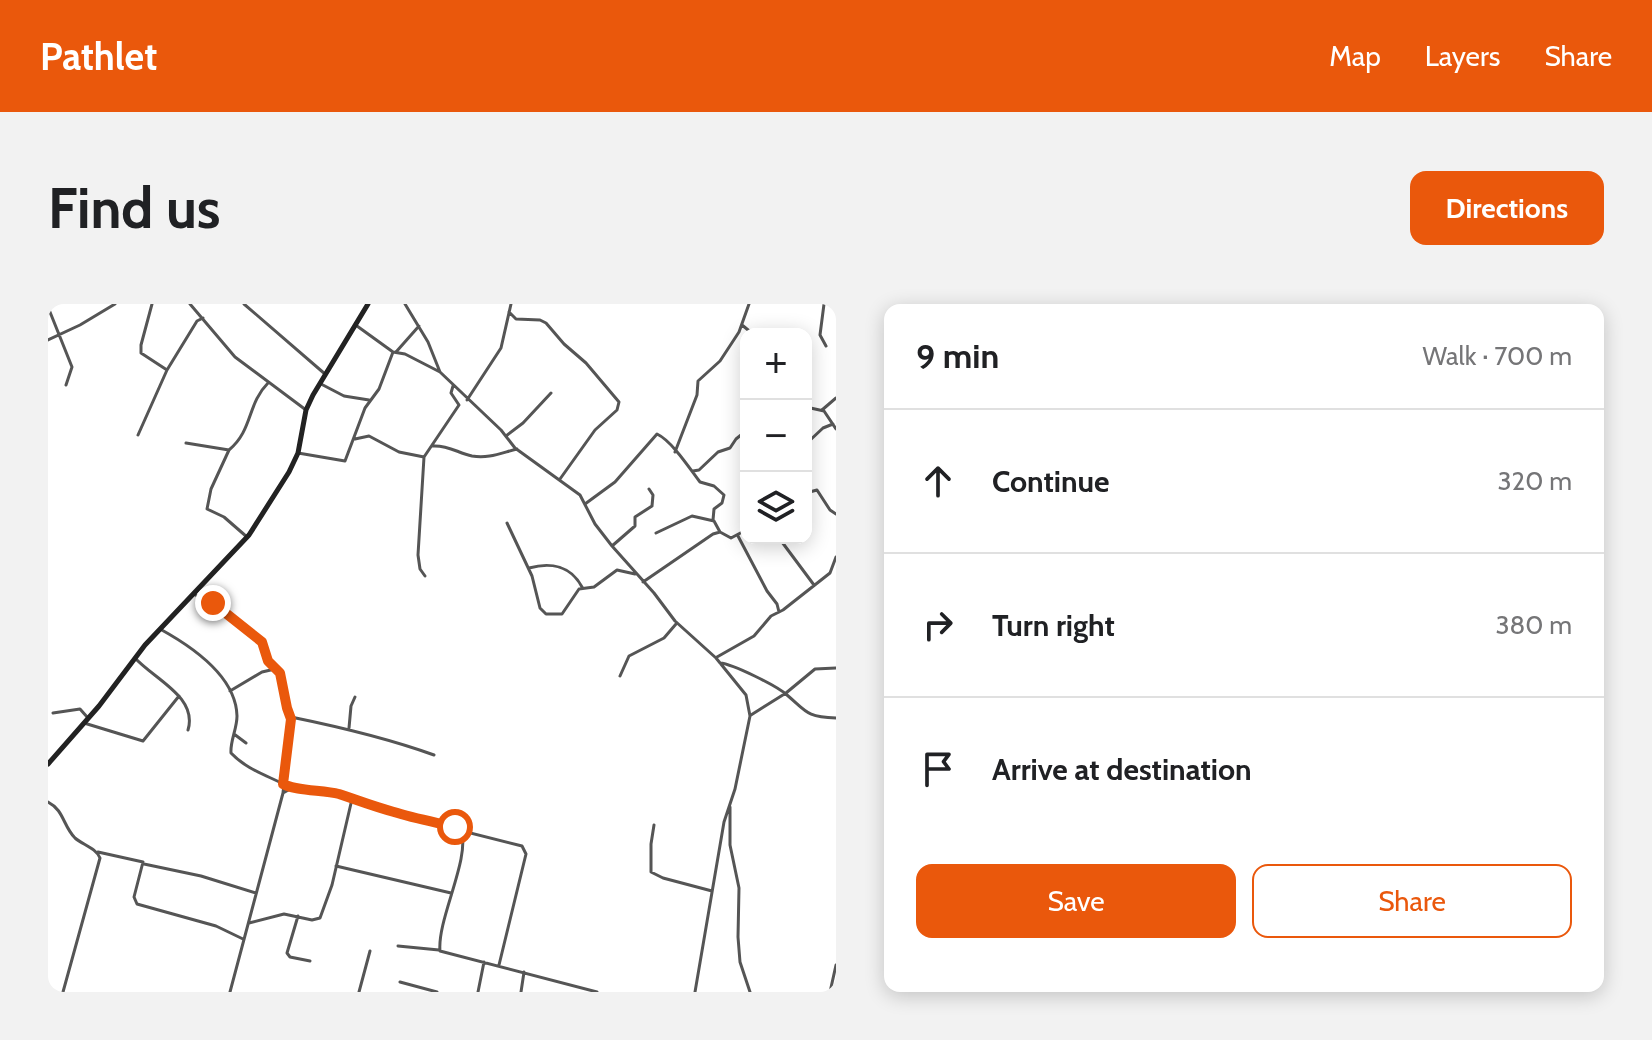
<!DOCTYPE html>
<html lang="en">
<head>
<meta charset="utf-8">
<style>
  body { margin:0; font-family:Cabin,sans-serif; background:#f2f2f2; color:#202124 }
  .controls { position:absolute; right:24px; top:24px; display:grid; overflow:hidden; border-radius:16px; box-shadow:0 4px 20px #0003 }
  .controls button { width:72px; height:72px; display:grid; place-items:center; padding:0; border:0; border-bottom:2px solid #e0e0e0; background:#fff; color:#202124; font:40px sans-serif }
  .stop { position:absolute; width:24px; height:24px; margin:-18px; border:6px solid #ea580c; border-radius:50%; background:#fff }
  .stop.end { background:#ea580c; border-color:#fff; box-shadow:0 2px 8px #0008 }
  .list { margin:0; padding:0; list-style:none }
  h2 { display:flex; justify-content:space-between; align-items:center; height:104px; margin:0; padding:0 32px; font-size:34px }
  h2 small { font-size:26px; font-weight:400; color:#757577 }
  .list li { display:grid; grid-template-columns:52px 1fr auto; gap:24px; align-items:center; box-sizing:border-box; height:144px; padding:0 32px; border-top:2px solid #e0e0e0 }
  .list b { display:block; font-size:30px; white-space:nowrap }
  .list em { font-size:26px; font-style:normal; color:#757577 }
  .actions { display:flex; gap:16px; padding:24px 32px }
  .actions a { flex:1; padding:18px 0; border:2px solid #ea580c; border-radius:16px; text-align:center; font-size:28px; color:#ea580c }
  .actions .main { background:#ea580c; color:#fff }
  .icon { flex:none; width:44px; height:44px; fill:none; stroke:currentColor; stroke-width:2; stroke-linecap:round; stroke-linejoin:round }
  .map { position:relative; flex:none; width:788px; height:688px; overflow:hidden; border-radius:16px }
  header { display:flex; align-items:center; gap:48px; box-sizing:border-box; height:112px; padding:0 40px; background:#ea580c; color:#fff }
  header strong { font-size:38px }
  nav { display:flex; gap:44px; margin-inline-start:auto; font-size:28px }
  .intro { display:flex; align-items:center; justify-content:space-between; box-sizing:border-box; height:192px; padding:0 48px }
  h1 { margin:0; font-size:56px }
  .button { padding:20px 36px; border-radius:16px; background:#ea580c; color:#fff; font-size:28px; font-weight:700 }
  main { display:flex; gap:48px; padding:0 48px }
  aside { flex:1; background:#fff; border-radius:16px; box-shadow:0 4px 20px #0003 }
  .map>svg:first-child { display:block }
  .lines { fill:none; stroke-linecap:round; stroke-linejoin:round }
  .minor { stroke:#555; stroke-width:3 }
  .secondary { stroke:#222; stroke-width:5 }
  .route { stroke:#ea580c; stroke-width:10 }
</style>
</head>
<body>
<header>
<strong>Pathlet</strong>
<nav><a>Map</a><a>Layers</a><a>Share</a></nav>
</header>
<div class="intro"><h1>Find us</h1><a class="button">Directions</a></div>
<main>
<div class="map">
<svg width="788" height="688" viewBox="0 0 788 688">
  <rect width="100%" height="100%" fill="#fff"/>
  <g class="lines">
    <!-- minor -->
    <path class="minor" d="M104 0 93 41V49L119 66 149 17 155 14
      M142 0 187 53 258 106
      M196 0 277 70
      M357 0 380 38 392 68 453 126 467 144 532 191 547 220 564 242 606 289 627 317 668 354 698 391 702 412 687 485 676 518 647 688
      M776 0 772 31 778 42
      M0 3 24 63 18 81
      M461 8 468 15 492 16 498 19 516 40 538 59 571 98 569 106 547 126 512 175
      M694 21 705 30
      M309 22 345 48 357 50 392 68
      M0 36 32 21 67 0
      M348 48 371 22
      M273 80 296 92 321 96
      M419 96 453 44 463 0
      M758 103 776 107 788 125
      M774 106 788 94
      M90 131 119 66
      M458 132 475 119 503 89
      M307 135 321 132 351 148 376 153 411 101 403 89 405 82
      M138 139 181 146C205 126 199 100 220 79
      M758 140 775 124 785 120
      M385 142C400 141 410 149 424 152 440 155 453 149 469 145
      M181 146 163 185 159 205 176 213 199 233
      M627 148 649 91 650 77 672 57 691 28 701 0
      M250 149 297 157 317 104 331 85 345 48
      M376 153 370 251 372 265 377 272
      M645 167 651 166 670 148 682 144 688 135 698 127
      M758 189 769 186 782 206 788 210
      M537 200 567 178 609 130C624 137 642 165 652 178L666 182 676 191 674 199 666 205 665 216
      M459 219 484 272 492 304 498 310H514L531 285 546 283 569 266 587 270
      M608 229 644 212 666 217 672 228
      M690 232 719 287 729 300 731 308
      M731 234 766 281
      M564 242 587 222V213L604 202 605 191 601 185
      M481 264C503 258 523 262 534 283
      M595 278 665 230 672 228 683 234 698 226
      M145 290 165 299 194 319 217 341 220 357 232 369 239 404 243 415 235 489 182 688
      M112 325C143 342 188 372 189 412 189 425 182 437 183 449 200 467 222 472 243 484
      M669 353 706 332 723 312 735 306 782 269 788 253
      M87 354C106 375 150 393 140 426
      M672 359C685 360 729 382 739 391 759 408 758 413 788 414
      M572 372 581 352 616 334 628 320
      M182 387 214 368 227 365
      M5 409 32 405 40 414
      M703 411 738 389 767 365 788 364
      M243 413C292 423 339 434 386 451
      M36 419 95 437 131 392
      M301 424 303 402 307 393
      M186 430 198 439
      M235 489 244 484H262L292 491 346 508 356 509 371 516 474 542 478 550 451 661
      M0 498C16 506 15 522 27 534 35 541 48 544 52 554L15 688
      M682 503V541L691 584 690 633 692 658 702 688
      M606 521 603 540V568L615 574 664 587
      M413 526C423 554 389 615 392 647L549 688
      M50 548 95 558 86 593 89 600 168 622 195 635
      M96 560 153 572 208 589
      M288 562 403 589
      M250 612 239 649 242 653 262 657
      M201 619 236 610 264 616 272 614 284 581 304 495
      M350 642 391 646
      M352 678 389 688
      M311 688 322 647
      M430 688 436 658
      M473 688 476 668
      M782 688 788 661"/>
    <!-- secondary -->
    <path class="secondary" d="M0 460 51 402 97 341 201 231 241 168 250 149 258 106 265 91 320 0"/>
  </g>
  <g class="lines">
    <!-- route -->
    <path class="route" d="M165 299 214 338 220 357 232 369 239 404 243 415 235 480C248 487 274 486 291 490 309 496 327 503 346 508 365 514 386 518 407 523"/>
  </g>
</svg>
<div class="controls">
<button>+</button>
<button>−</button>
<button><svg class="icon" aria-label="layers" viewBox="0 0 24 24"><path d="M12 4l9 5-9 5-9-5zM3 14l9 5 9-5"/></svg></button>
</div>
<div class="stop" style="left:407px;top:523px"></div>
<div class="stop end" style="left:165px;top:299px"></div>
</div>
<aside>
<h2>9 min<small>Walk · 700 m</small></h2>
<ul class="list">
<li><svg class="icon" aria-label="ahead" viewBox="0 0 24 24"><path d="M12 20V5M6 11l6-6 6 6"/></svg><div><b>Continue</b></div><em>320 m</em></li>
<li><svg class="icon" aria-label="right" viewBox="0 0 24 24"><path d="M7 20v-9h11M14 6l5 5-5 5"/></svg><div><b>Turn right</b></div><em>380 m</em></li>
<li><svg class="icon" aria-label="arrive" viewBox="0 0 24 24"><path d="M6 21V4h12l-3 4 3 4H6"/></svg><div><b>Arrive at destination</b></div></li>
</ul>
<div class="actions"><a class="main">Save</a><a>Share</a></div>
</aside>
</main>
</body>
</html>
